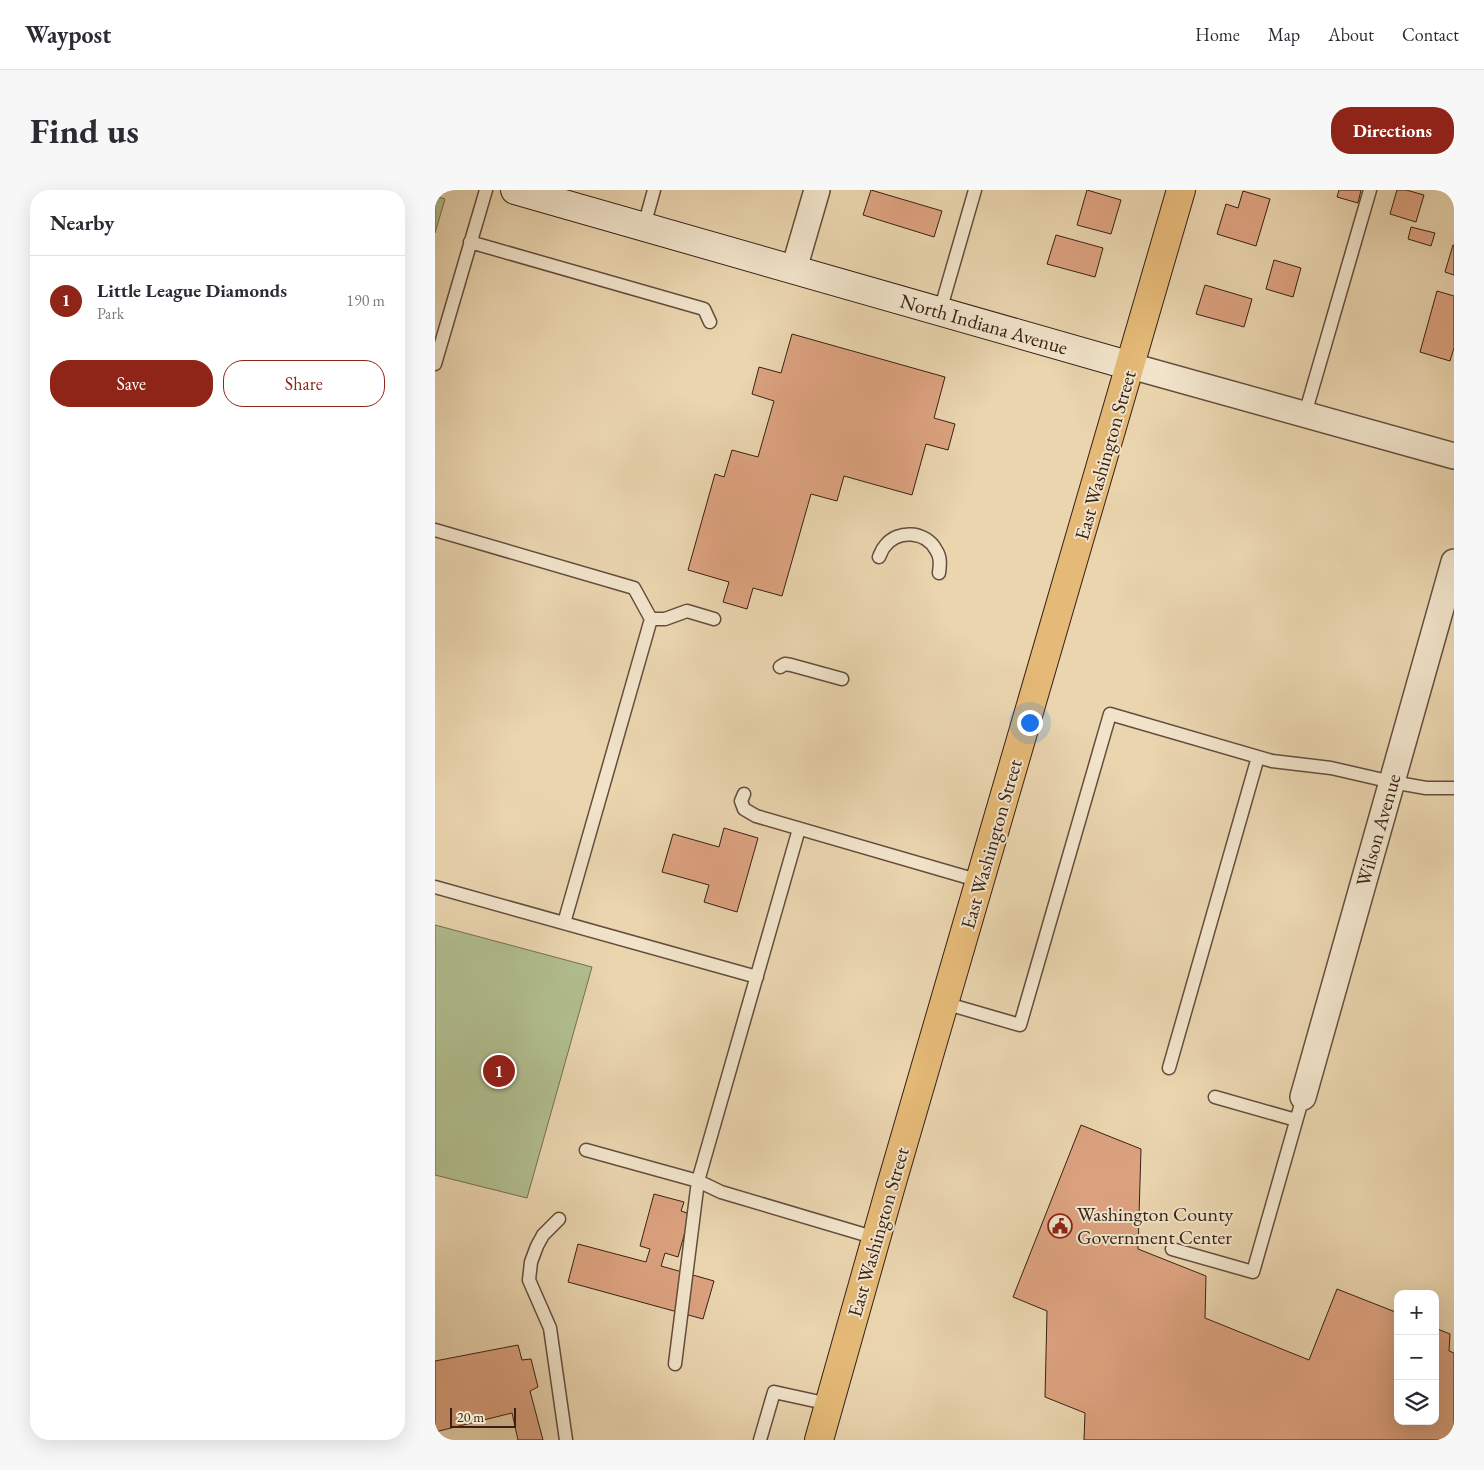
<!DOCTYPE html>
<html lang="en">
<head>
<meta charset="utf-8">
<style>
  body { margin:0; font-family:"EB Garamond",serif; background:#f7f7f7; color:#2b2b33 }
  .controls { position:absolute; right:15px; bottom:15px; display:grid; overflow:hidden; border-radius:10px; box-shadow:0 5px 20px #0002 }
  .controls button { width:45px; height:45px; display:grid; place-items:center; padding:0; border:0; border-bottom:1px solid #e1e1e2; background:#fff; color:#2b2b33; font:25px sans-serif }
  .scale { position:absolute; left:15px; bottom:12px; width:66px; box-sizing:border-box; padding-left:5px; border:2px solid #382016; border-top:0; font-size:14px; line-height:18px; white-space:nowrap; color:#382016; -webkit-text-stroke:4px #f1e4cb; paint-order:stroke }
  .you { position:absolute; left:594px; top:532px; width:18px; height:18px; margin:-12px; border:4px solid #fff; border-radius:50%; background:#1a73e8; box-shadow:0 0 0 8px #1a73e833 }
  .badge { display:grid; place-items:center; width:32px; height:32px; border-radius:50%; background:#8f2418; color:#fff; font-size:16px; font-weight:700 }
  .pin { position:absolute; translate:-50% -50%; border:2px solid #fff; box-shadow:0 1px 5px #0006 }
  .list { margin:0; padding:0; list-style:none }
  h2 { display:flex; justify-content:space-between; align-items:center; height:65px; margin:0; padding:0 20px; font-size:21px }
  h2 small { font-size:16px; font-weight:400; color:#7c7c81 }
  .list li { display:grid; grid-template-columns:32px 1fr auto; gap:15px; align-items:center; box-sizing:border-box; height:90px; padding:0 20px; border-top:1px solid #e1e1e2 }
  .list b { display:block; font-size:19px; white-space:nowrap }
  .list p { margin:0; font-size:16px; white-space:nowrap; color:#7c7c81 }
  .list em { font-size:16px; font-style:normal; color:#7c7c81 }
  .actions { display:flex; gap:10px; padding:15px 20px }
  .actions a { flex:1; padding:11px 0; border:1px solid #8f2418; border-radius:20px; text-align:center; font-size:18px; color:#8f2418 }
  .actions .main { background:#8f2418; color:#fff }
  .icon { flex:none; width:28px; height:28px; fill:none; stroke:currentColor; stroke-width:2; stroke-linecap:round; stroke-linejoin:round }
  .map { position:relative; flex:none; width:1019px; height:1250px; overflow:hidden; border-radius:20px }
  header { display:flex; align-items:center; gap:30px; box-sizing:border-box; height:70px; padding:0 25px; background:#fff; border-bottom:1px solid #e1e1e2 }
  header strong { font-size:24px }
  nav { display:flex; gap:28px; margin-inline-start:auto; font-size:18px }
  .intro { display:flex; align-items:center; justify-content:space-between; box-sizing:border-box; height:120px; padding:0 30px }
  h1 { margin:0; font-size:35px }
  .button { padding:12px 22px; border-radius:20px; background:#8f2418; color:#fff; font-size:18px; font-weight:700 }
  main { display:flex; gap:30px; padding:0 30px }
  aside { flex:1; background:#fff; border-radius:20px; box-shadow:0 5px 20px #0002 }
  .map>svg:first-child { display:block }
  .green { fill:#b1be8f; stroke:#746f52 }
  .building { fill:#dca27f; stroke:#382016 }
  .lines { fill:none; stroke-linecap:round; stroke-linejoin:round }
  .lane-casing { stroke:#644d3c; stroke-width:15 }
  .street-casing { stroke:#644d3c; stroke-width:28 }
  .secondary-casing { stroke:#382016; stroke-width:30 }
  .primary-casing { stroke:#382016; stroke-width:30 }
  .lane { stroke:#f1e4cb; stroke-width:12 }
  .street { stroke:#f1e4cb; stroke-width:25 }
  .secondary { stroke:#f1e4cb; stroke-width:28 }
  .primary { stroke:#e5ba78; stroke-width:28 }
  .labels { text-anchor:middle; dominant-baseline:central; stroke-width:4; stroke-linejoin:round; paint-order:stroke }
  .street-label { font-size:20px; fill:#382016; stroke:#f1e4cb }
  .poi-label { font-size:20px; fill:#382016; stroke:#f1e4cb; text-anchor:start }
</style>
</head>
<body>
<header>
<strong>Waypost</strong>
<nav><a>Home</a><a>Map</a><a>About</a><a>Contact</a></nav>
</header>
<div class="intro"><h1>Find us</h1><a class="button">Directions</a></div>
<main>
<aside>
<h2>Nearby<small></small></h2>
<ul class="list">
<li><span class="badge">1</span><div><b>Little League Diamonds</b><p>Park</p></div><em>190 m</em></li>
</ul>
<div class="actions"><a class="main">Save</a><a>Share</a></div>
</aside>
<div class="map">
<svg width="1019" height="1250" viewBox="0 0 1019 1250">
  <rect width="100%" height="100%" fill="#ead5af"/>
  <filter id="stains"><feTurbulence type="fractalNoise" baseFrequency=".004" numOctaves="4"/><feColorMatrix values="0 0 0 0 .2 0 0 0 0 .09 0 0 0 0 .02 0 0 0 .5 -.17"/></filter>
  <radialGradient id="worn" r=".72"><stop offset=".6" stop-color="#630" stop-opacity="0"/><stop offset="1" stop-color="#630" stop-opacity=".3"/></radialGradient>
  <!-- green -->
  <path class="green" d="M0 6 10 9 0 43Z
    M0 735 157 777 92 1008 0 985Z"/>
  <!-- building -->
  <path class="building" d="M436 0 507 21 499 47 428 25Z
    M652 0 686 10 676 44 642 35Z
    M904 0H926L923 13 902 7Z
    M962 0H971L989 5 981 32 955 24Z
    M808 1 835 9 821 56 782 44 791 14 803 18Z
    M976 37 1000 43 996 56 973 49Z
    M621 45 668 58 660 87 612 74Z
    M1018 55H1019V85L1010 82Z
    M839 70 866 78 858 107 831 99Z
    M770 95 817 109 809 137 761 124Z
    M1002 101 1019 106V158L1015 171 985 162Z
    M357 144 510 187 499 228 520 234 513 260 491 254 477 305 409 286 402 311 376 304 347 406 318 398 312 419 288 412 294 392 253 380 280 284 289 287 297 260 323 267 339 211 317 204 324 177 346 183Z
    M289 638 323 648 302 722 269 712 274 695 227 682 238 644 284 657Z
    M646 935 706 959 703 1059 771 1086 770 1128 874 1170 902 1099 963 1123V1231H1000V1138L1015 1144 1014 1161 1019 1163V1250H649L650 1223 610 1207 612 1121 578 1107Z
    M219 1004 249 1012 246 1021 255 1024 243 1067 230 1063 226 1076 279 1091 268 1129 133 1092 143 1054 211 1072 215 1059 205 1056Z
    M83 1155 87 1170 96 1169 103 1197 95 1201 108 1250H83L77 1223 0 1242V1171Z"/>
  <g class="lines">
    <!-- lane casing -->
    <g class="lane-casing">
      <path id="lane" d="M209 36 219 0
        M35 52 269 119 275 132
        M505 121 540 0
        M0 174 51 0
        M870 224 935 0
        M0 340 199 398 216 429H230L252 421 279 429
        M444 367C446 363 447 359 450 356 463 339 491 341 501 360 506 367 505 375 504 383
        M345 477 350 474 356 475 407 489
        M309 604 306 611 309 619 321 626 545 691
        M0 697 322 787
        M129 733 216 429
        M509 813 585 835 675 524 837 571 896 578 957 592 991 598H1019
        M734 878 823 567
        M780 907 861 930
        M151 960 263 991 286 1002 441 1048
        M124 1029 108 1045 102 1056 96 1072 94 1090 115 1138 131 1250
        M737 1059 818 1082 868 907
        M240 1174 263 991 364 639
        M325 1250 339 1202 394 1214"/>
    </g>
    <!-- street casing -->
    <g class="street-casing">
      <path id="street" d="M359 79 382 0
        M696 176 1019 266
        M868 907 1019 372"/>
    </g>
    <!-- secondary casing -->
    <g class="secondary-casing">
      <path id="secondary" d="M80 0 696 176"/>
    </g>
    <!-- primary casing -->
    <g class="primary-casing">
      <path id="primary" d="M384 1250 455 999 746 0"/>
    </g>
    <!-- lane -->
    <use href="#lane" class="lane"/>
    <!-- street -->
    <use href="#street" class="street"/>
    <!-- secondary -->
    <use href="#secondary" class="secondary"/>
    <!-- primary -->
    <use href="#primary" class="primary"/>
  </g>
  <!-- icons -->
  <defs>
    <g id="civic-ring" transform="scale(1.25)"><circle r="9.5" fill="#f1e4cb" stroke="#8f2418" stroke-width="1.5"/><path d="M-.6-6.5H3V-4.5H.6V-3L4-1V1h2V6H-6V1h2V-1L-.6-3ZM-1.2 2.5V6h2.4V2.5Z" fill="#8f2418"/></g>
  </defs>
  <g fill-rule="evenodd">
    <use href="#civic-ring" x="625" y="1036"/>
  </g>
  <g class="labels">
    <!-- street labels -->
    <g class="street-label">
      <text transform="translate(549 134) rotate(16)">North Indiana Avenue</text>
      <text transform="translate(670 265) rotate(-74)">East Washington Street</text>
      <text transform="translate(943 640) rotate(-74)">Wilson Avenue</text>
      <text transform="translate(556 654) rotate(-74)">East Washington Street</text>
      <text transform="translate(443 1042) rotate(-74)">East Washington Street</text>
    </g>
    <!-- poi labels -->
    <g class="poi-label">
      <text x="642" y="1024">Washington County<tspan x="642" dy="23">Government Center</tspan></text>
    </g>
  </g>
  <rect width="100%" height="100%" filter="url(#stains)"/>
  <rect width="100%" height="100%" fill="url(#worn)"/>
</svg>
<div class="controls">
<button>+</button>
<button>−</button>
<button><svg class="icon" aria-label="layers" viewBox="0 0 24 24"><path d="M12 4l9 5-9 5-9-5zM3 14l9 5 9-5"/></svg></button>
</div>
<div class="scale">20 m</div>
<div class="you"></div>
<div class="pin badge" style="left:64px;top:881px">1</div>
</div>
</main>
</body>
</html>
